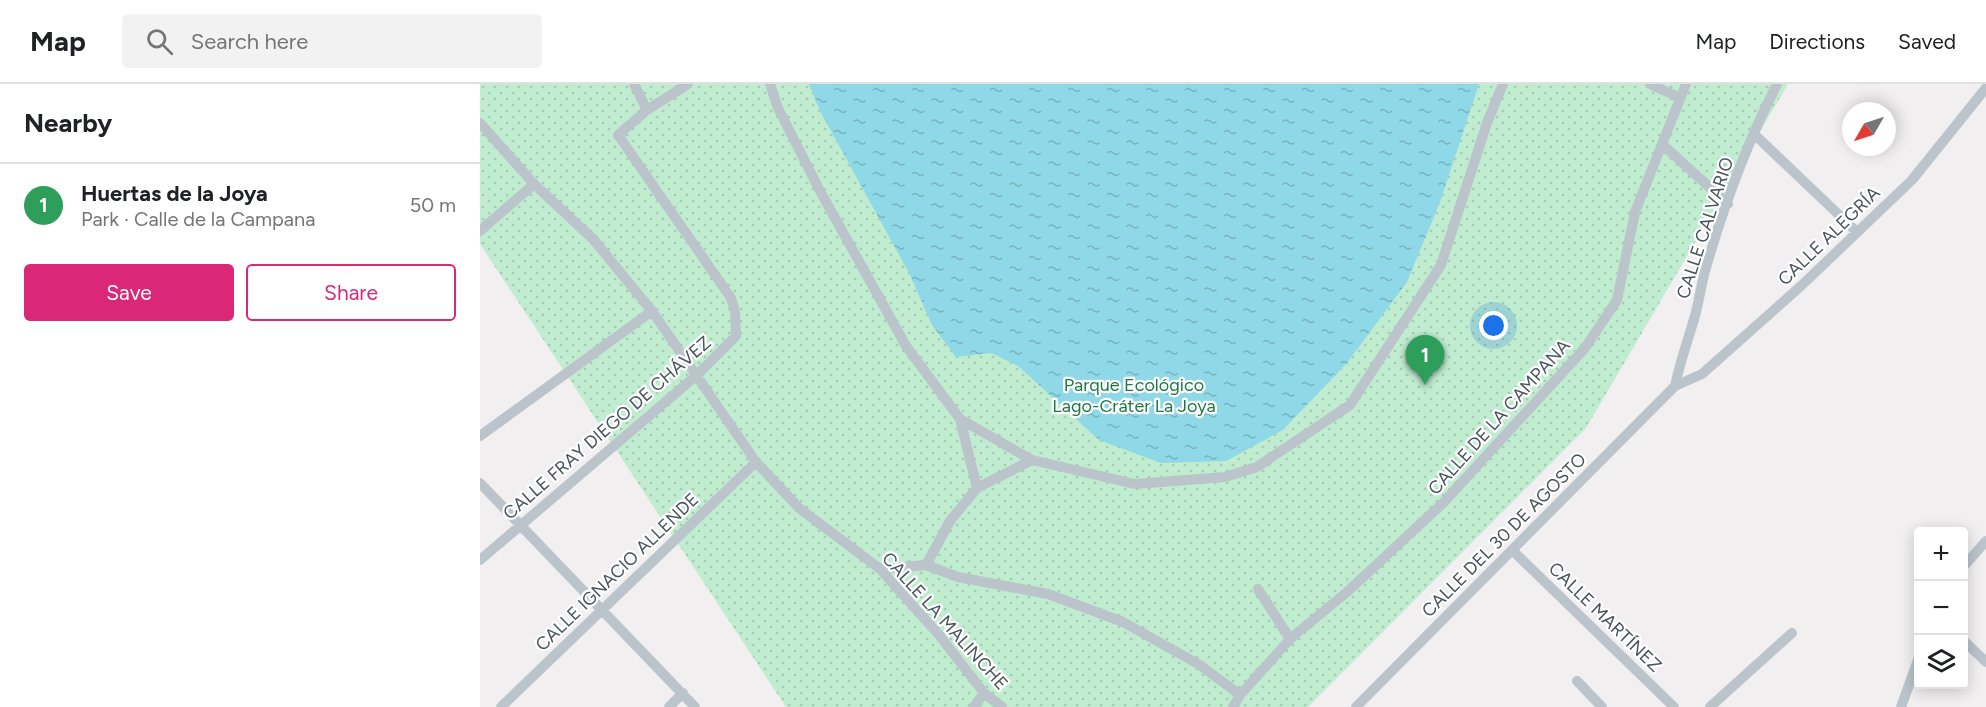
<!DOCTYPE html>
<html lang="en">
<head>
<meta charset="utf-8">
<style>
  body { margin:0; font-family:Figtree,sans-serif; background:#f2f2f2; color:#202124 }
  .controls { position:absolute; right:18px; bottom:18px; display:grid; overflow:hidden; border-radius:6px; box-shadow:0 3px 15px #0003 }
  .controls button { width:54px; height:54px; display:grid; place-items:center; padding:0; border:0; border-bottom:2px solid #e0e0e0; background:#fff; color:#202124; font:30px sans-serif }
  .compass { position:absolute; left:1362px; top:18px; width:54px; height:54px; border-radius:50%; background:#fff; box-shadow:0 3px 15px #0003; rotate:231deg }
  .you { position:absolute; left:1014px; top:242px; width:21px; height:21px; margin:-15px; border:4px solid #fff; border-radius:50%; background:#1a73e8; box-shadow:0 0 0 9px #1a73e833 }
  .badge { display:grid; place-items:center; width:39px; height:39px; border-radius:50%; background:#db2777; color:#fff; font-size:20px; font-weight:700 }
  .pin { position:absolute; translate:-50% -50px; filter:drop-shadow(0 2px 3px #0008) }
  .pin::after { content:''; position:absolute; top:32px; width:21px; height:18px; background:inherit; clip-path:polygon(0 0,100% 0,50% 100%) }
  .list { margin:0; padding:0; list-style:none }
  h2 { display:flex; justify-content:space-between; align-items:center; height:78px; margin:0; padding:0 24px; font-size:26px }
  h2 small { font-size:20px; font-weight:400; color:#757577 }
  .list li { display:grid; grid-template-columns:39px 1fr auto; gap:18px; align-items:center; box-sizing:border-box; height:84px; padding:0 24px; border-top:2px solid #e0e0e0 }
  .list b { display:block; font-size:22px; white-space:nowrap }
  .list p { margin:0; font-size:20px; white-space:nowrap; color:#757577 }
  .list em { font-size:20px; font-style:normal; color:#757577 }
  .actions { display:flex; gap:12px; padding:18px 24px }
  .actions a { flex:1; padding:14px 0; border:2px solid #db2777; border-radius:6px; text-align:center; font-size:21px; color:#db2777 }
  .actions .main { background:#db2777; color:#fff }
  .icon { flex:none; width:33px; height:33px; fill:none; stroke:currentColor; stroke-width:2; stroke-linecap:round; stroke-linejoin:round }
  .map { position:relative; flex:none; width:1506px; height:623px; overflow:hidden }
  header { display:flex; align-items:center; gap:36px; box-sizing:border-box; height:84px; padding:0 30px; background:#fff; border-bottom:2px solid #e0e0e0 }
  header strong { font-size:28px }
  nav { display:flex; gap:33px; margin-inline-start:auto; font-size:21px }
  .search { width:420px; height:54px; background:#f2f2f2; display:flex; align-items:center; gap:15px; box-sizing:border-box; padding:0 21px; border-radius:6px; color:#757577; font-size:22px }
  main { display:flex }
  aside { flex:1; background:#fff }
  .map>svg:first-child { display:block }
  .grass { fill:url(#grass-dots) }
  .water { fill:url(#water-ripples) }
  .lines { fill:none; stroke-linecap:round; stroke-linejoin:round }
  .street { stroke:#bbc4cb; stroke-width:10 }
  .labels { text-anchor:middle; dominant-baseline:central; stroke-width:4.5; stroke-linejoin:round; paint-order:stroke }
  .street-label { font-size:18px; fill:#48535b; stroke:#fff }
  .park-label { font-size:18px; fill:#1c7947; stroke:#fff }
</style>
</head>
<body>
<header>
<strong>Map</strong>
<div class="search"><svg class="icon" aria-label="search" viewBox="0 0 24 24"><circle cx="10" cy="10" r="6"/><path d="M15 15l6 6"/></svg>Search here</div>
<nav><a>Map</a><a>Directions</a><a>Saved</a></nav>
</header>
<main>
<aside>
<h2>Nearby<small></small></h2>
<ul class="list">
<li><span class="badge" style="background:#2e9e5b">1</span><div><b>Huertas de la Joya</b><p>Park · Calle de la Campana</p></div><em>50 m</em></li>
</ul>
<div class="actions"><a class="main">Save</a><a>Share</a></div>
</aside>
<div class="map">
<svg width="1506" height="623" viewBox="0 0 1506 623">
  <defs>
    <pattern id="grass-dots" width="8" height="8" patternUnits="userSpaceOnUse" patternTransform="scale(1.5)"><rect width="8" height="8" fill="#c0eccf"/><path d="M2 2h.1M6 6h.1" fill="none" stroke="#a6ccb4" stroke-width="1.8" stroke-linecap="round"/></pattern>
    <pattern id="water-ripples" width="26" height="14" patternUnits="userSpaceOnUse" patternTransform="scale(1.5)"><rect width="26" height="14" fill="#8fd8e7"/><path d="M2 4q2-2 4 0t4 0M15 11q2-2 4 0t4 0" fill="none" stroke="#77b2be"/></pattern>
  </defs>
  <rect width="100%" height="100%" fill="#f1efef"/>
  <!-- grass -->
  <path class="grass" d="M0 0H1308L1106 344 828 623H306L0 160Z"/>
  <!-- water -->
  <path class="water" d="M329 0H999L960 118 927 198 867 279 803 346 746 377 681 379 619 356 538 282 511 269 476 273 452 241 429 189 340 27Z"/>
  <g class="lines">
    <!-- street -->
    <path class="street" d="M154 0 167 26
      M290 0 298 24 340 107 426 262 480 335 552 376 655 400 745 393 777 383 870 321 961 181 1007 39 1023 0
      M1170 0 1200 14
      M0 39 54 100 113 155 172 227 276 378 319 424 400 485 459 551 504 609 522 623
      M1274 50 1377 148
      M1183 61 1248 120
      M0 147 54 100
      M1195 302C1200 278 1208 256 1215 232 1219 217 1221 202 1225 187 1243 124 1267 59 1297 0
      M480 335 497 404
      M0 352 172 227
      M0 399 215 623
      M1032 466 1194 623
      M0 476 217 291 256 252 255 228 251 214 138 51 167 26 208 0
      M446 481 470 437 497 404 552 376
      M1484 482 1506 457
      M400 485 446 481 478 493 568 510 643 538 720 581 760 611
      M778 505 810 555
      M1484 557 1506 578
      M1097 597 1122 623
      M21 623 276 378
      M189 623 203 609
      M494 623 504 609
      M753 623 760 611 810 555 867 508 963 419 1105 264 1137 216 1155 128 1206 0
      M876 623 1195 302 1222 290 1322 201 1432 96 1506 4
      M1230 623 1312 549
      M1421 623 1438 576"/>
  </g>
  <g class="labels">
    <!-- street labels -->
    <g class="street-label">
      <text transform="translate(1225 144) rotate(-72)">CALLE CALVARIO</text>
      <text transform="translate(1349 152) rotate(-44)">CALLE ALEGRÍA</text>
      <text transform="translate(1019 333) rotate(-48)">CALLE DE LA CAMPANA</text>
      <text transform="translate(127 344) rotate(-41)">CALLE FRAY DIEGO DE CHÁVEZ</text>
      <text transform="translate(1024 451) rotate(-45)">CALLE DEL 30 DE AGOSTO</text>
      <text transform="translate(137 488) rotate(-44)">CALLE IGNACIO ALLENDE</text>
      <text transform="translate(1125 533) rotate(44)">CALLE MARTÍNEZ</text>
      <text transform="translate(465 537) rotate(48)">CALLE LA MALINCHE</text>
    </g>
    <!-- park labels -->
    <g class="park-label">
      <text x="654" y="301">Parque Ecológico<tspan x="654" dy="21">Lago-Cráter La Joya</tspan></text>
    </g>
  </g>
</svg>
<div class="controls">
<button>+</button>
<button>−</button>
<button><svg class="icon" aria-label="layers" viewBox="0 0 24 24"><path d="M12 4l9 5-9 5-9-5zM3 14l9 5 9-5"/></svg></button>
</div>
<svg class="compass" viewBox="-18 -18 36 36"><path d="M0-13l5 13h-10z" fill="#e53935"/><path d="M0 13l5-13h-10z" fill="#757577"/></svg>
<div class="you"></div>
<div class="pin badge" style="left:945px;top:301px;background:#2e9e5b">1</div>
</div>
</main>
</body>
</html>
